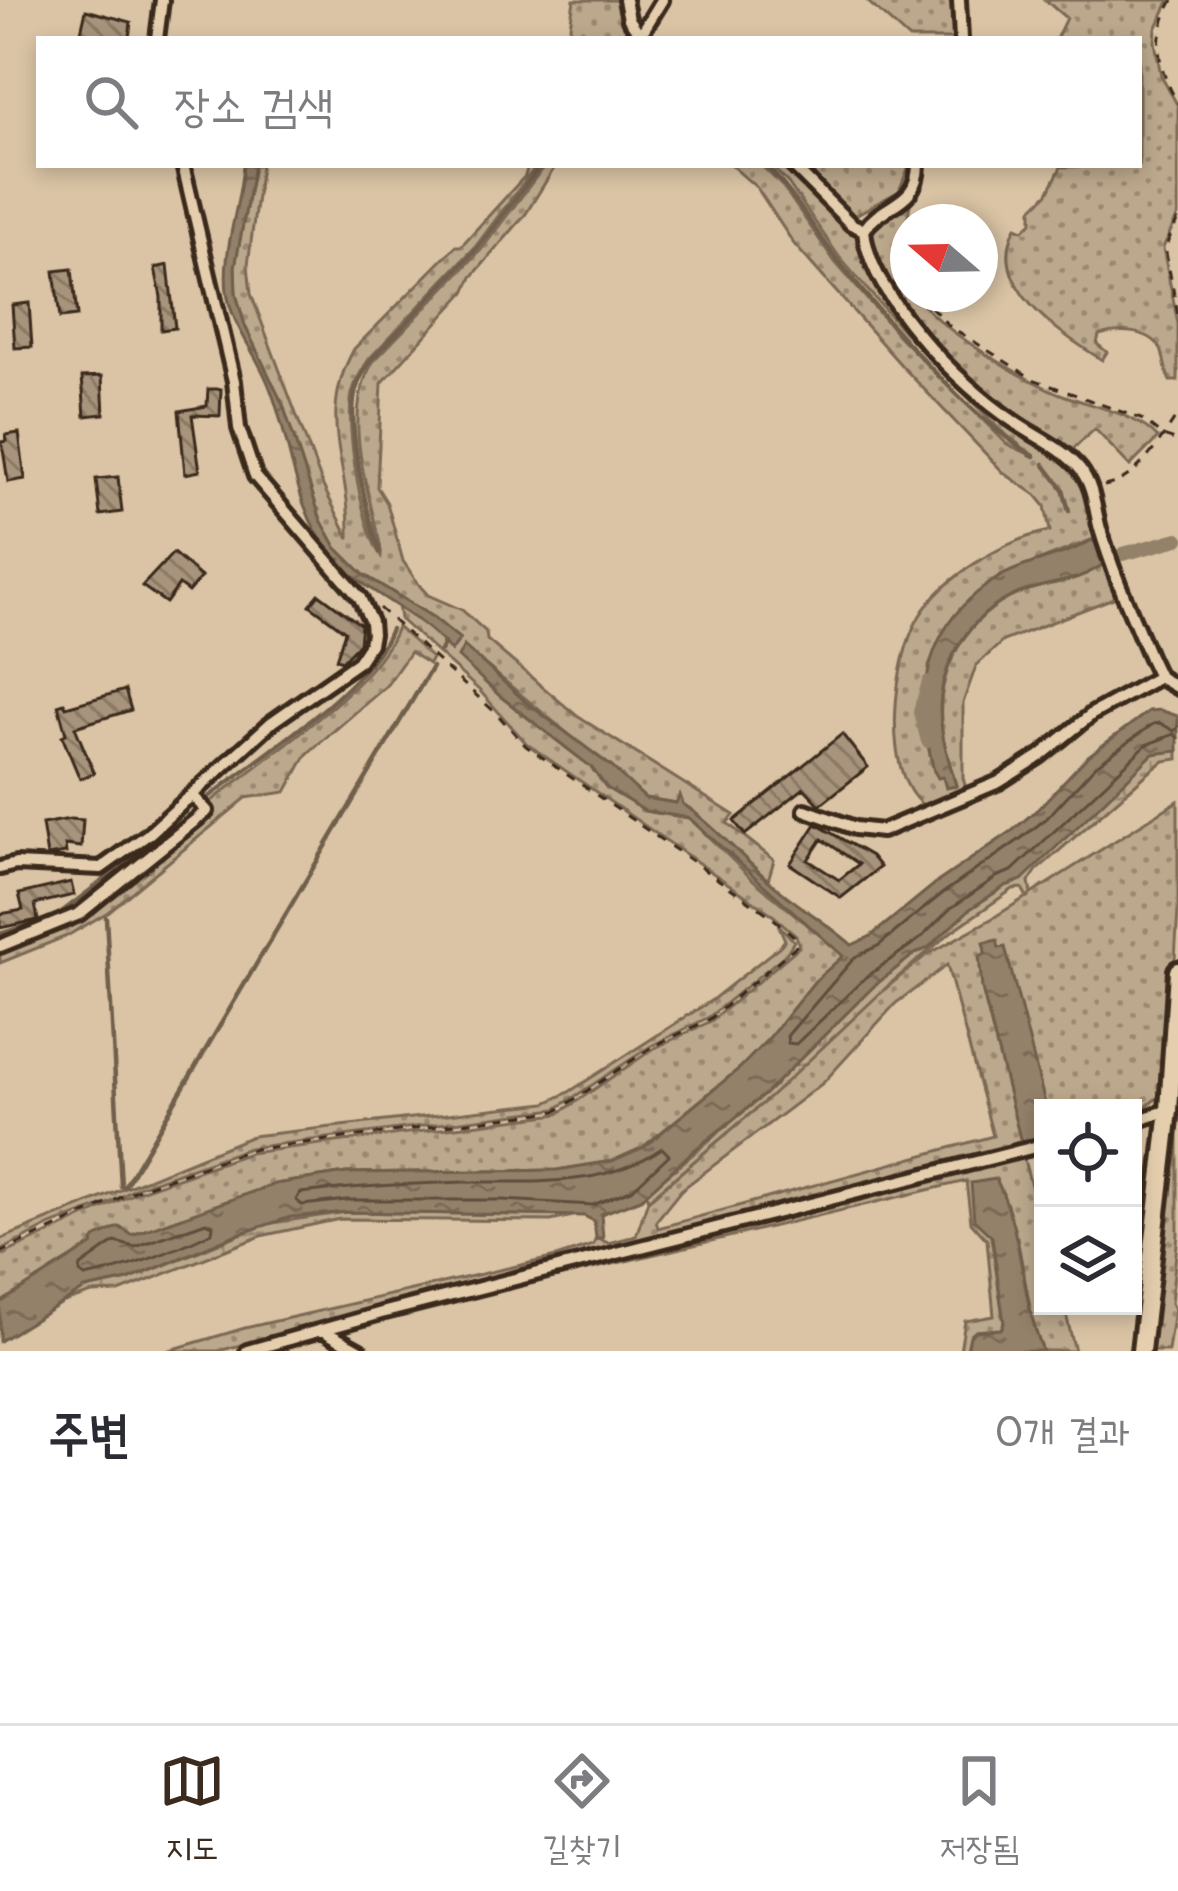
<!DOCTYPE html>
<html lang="ko">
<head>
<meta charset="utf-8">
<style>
  body { margin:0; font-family:"Playpen Sans","Poor Story",sans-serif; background:#f7f7f7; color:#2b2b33 }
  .controls { position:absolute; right:36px; bottom:36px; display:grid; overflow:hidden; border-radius:0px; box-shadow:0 6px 18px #0003 }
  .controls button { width:108px; height:108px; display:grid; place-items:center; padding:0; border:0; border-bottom:3px solid #e1e1e2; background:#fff; color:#2b2b33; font:60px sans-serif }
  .compass { position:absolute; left:890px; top:204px; width:108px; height:108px; border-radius:50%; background:#fff; box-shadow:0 6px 18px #0003; rotate:290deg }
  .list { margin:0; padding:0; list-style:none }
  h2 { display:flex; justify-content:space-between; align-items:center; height:156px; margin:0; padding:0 48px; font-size:51px }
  h2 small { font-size:39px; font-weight:400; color:#7c7c81 }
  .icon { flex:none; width:66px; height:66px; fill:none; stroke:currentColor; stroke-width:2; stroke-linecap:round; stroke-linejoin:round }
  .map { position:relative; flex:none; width:1178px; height:1351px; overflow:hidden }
  .search { position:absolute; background:#fff; box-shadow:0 6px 18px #0003; left:36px; right:36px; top:36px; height:132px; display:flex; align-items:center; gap:30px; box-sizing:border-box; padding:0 42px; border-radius:0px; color:#7c7c81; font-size:45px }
  .sheet { height:372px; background:#fff }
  nav { display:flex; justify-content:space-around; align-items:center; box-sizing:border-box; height:168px; border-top:3px solid #e1e1e2; background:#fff; font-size:33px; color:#7c7c81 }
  nav a { display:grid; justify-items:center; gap:6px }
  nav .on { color:#3b2a1e }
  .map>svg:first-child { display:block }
  .grass { fill:url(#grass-dots); stroke:#7c6955; stroke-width:3; fill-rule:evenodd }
  .wetland { fill:url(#wetland-marsh); stroke:#7c6955; stroke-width:3 }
  .water { fill:url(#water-ripples); stroke:#705e4c; stroke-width:3 }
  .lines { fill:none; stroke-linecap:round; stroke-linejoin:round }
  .shore { stroke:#5f4d3c; stroke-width:3 }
  .stream { stroke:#705e4c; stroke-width:4.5 }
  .canal { stroke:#94816a; stroke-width:14 }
  .building { fill:url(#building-back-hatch); stroke:#3b2a1e; stroke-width:3; fill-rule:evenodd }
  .street-casing { stroke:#3b2a1e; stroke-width:20 }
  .primary-casing { stroke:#3b2a1e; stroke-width:26 }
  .path { stroke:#3b2a1e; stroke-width:3; stroke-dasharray:9 9; stroke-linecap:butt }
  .street { stroke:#e4ceae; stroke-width:10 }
  .primary { stroke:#e4ceae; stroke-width:16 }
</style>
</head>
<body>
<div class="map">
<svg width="1178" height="1351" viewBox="0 0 1178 1351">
  <defs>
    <pattern id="grass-dots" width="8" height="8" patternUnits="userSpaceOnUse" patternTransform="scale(3)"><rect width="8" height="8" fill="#bca88c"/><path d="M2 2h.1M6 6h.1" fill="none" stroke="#9a8972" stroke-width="1.8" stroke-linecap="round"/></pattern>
    <pattern id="wetland-marsh" width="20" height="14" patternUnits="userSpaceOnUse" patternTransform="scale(3)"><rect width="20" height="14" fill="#bca88c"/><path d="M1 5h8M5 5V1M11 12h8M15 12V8" fill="none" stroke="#9a8972"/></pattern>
    <pattern id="water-ripples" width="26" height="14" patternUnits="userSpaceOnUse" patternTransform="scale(3)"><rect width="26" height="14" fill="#94816a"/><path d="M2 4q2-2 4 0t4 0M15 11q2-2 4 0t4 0" fill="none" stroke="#7a6a57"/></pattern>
    <pattern id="building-back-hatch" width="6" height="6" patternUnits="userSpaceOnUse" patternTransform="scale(3)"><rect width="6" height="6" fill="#a8947b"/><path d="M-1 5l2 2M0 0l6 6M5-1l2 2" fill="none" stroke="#8a7964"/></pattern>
  </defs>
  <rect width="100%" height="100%" fill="#dac4a5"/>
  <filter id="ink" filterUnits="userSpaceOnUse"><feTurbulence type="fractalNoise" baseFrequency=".00833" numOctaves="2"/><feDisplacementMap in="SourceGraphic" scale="24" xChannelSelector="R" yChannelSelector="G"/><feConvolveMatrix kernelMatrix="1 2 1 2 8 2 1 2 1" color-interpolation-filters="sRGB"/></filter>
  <g filter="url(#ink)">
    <!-- grass -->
    <path class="grass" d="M574 0H621L637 39H568Z
      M866 0H951L956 39H909Z
      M1045 0H1170L1156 29 1155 42 1161 76 1178 106V215L1163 248 1178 324V381H1170C1165 370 1165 362 1162 352 1154 329 1118 329 1099 335L1097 344 1107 352 1102 360C1060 333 985 286 1016 227L1023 230 1032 222V209L1048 193 1061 167 1139 165V39H1056L1066 18Z
      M254 165H261L248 265 251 294 323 486 349 538C351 465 315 419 354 349L456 246H461L525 176 528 165H537L476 246 369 359C362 370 355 381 352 394 345 427 362 530 381 556 382 544 376 532 374 519 362 468 345 410 373 362L481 250 545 165H556L525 215 472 277 465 292 382 383 377 487 387 503 403 561 420 586 428 595 462 610 486 632 487 640 577 716 734 815 727 823 774 860 768 880 693 811 683 804 645 798 464 647 459 657 500 696 591 767 607 788 645 811 689 818 752 879 844 955 814 982 770 1037 740 1068 643 1147 612 1161 557 1170 346 1173 275 1184 132 1235 119 1227 96 1238 92 1245 0 1303V1256L140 1191 249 1153 558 1114 653 1049 711 1021 799 947 796 935 769 912 527 744 480 691 400 619 398 605 425 623 451 651 459 639 434 618 363 574 336 548 321 520 283 405 245 326 236 294 235 267Z
      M731 165H761L783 187 835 262 898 335 1007 444 1035 457 1000 430 903 331 840 258 788 183 770 165H786L856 236 868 263 953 375 1067 460 1088 488 1102 548 1091 540 1000 576 977 594 925 700V733L934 771 943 777 946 787 956 785C951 767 944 748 942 730 934 672 966 615 1020 593 1056 579 1073 586 1108 561L1116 597 1003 641 976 666 963 703V778L967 792 923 805C880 772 894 659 919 617 942 578 1006 539 1050 531L1045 506 1036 495 1004 473 901 365 794 244 757 188Z
      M807 165H908L909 166 899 191 850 218Z
      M911 199 904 238 908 294H915C934 327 1026 381 1063 395 1094 407 1135 413 1158 438L1130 466 1095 429 1072 450C986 399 906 334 868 238L870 227Z
      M397 627 432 658 429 664 410 652 386 686 307 754 286 792 246 798 108 912 67 936 0 963V951L79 918 210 811 207 805C259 761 376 688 397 627Z
      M1178 801V910L1168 1077 1162 1094 1133 1117V1108H1045L1005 948 999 949 997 941 985 954 982 989 1022 1146 389 1304 219 1351H167L245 1328 556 1257 593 1245 596 1238 608 1243 636 1236 648 1200 769 1098 851 1017 925 956 993 918ZM947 965 993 1136 658 1228 656 1221 681 1190 823 1083 896 1003Z
      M778 924 794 941 786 954 709 1017 651 1046 556 1109 249 1148 138 1187 112 1202 51 1225 0 1251V1240L16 1233 252 1136 546 1103 569 1092 712 1000 780 946 785 940Z
      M1178 1072V1234L1171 1303 1174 1309 1168 1351H1150Z
      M1023 1156 1043 1230V1306H1064L1075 1351H1043L1034 1329 1017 1237H991L1004 1323 1001 1329 976 1331 970 1336 967 1351H960L965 1321 994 1316 987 1240 971 1222 966 1181 388 1317 347 1329 345 1341 333 1331 385 1314 860 1199Z"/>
    <!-- wetland -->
    <path class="wetland" d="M1162 751H1178V759L1164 761 1146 775 1037 870 1029 882 1031 894 1027 897 1022 888 1013 889 951 932 891 983 769 1098 648 1200 646 1193 764 1095 874 986 913 955 928 948 970 909 1005 886 1016 883 1112 792 1153 754Z
      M347 1212 573 1216 551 1221 340 1219 261 1236 119 1292 92 1293 51 1306 85 1289 128 1280 265 1224Z"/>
    <!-- water -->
    <path class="water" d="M243 165H254L235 267 236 294 245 326 283 405 321 520 336 547 363 574 434 618 460 639 451 651C415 608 365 595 331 554 293 508 291 437 268 383 256 353 231 324 227 292 222 250 240 207 243 165Z
      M1092 540 1102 548 1108 561C1073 586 1055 579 1020 593 966 614 932 673 942 731 945 749 951 768 956 786L946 788 943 777 938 778 934 771C913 691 926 619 1003 575 1031 560 1064 557 1092 540Z
      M464 646 527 703 612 767 645 798 676 803 680 795 683 804C715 826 740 856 769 881 794 904 825 921 852 945L871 936 936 883 1012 831 1038 809 1087 757 1149 711 1160 710 1178 716V751L1153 754 1022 880 1005 886 970 909 928 948 913 955 874 986 764 1095 692 1152 641 1199 601 1214 603 1238H596L594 1221 584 1216 347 1212 291 1217 235 1235 128 1280 85 1289 0 1341V1303L92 1245 95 1238 119 1227 132 1235 275 1184 346 1173 557 1170 612 1161 644 1147 740 1068 770 1037 814 982 843 956 689 818 645 811 607 788 591 767 500 696 458 657Z
      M997 940 999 948 1005 947 1046 1107 1041 1111 1043 1140 1022 1146 982 989 979 956 985 954 984 943Z
      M996 1179C1024 1233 1020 1296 1043 1351H967L970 1336 976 1331 1001 1329 1004 1323 992 1237 974 1220 971 1183Z"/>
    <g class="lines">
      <!-- shore -->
      <path class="shore" d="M1178 727 1174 731 1160 723 1153 724 1095 766 1047 818 1019 840 943 893 878 946 855 957 787 1036 788 1043 796 1044 866 977 921 938 951 908 998 876 1012 871 1146 745 1174 734 1178 738
        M662 1148 669 1155 633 1189 593 1205 502 1200H347L302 1205 296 1200 300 1193C355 1186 411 1184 466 1182 534 1181 603 1189 662 1148Z
        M206 1222 213 1225 212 1232C172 1252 129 1268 85 1277L80 1273 81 1266 115 1242 135 1247Z"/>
      <!-- stream -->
      <path class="stream" d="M765 165C794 193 813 229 838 261 885 320 970 419 1034 456
        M1044 464 1063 489 1069 511
        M380 552C367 516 347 431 355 394 357 382 364 371 371 360L478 248 541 165
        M440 651 444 643
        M208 798C260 756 369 688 391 629
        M106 917 121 1186H125L432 667
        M0 934 55 917 175 826"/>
      <!-- canal -->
      <path class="canal" d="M1123 554 1178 539
        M928 741 920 712 929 682"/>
    </g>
    <!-- building -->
    <path class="building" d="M86 10 131 22 129 39 80 36Z
      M168 265 175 328 161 330V297L155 268Z
      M72 269 77 316 60 318 54 271Z
      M29 303 32 347 15 348 12 305Z
      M102 376 104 414 85 416 82 377Z
      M208 389H221L220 416 192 415 200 471 185 474 179 411 207 406Z
      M19 433 25 479 8 482 2 442 7 441 6 435Z
      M118 477 122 512 100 515 96 479Z
      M173 553 201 577 188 592 179 585 166 603 142 586Z
      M319 594 361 625 359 643 342 661 336 659 345 631 310 605Z
      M125 690 131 710 75 727 94 773 80 779 62 736 66 734 58 705 64 703 66 707Z
      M842 734 868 767 820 805 804 788 745 835 734 821Z
      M70 819 83 820 81 847 65 845 66 853 47 856 42 824Z
      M816 824 871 856 880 867 841 898 790 864ZM822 839 859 864 839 880 808 860Z
      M71 882 74 895 35 904 38 920 0 928V914L23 910 19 894Z"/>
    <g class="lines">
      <!-- street casing -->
      <g class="street-casing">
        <path id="street" d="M625 0 629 19 643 39
          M959 0 961 39
          M640 36 662 0
          M157 39 162 0
          M792 165 851 224 864 230
          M918 165C917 207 884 201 864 230 869 295 960 386 1013 421 1035 437 1062 447 1080 469 1094 487 1094 507 1100 529 1113 573 1132 615 1150 658L1159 677 1178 688
          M805 810 855 828 882 831 999 782 1040 756 1092 714 1159 677
          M0 868 16 864 101 868 150 833 272 722 358 662 370 644 372 634 371 622 360 598 255 476 239 428 234 381 183 165
          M0 946 79 914 207 811 193 796
          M1133 1122 1169 1110
          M322 1330 360 1351
          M247 1351 385 1312 1043 1145"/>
      </g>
      <!-- primary casing -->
      <g class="primary-casing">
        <path id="primary" d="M1141 1351 1169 1110 1178 971"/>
      </g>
      <!-- path -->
      <path class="path" d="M1173 0C1152 38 1156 66 1178 103
        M1178 219 1165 248 1178 315
        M911 222 914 206
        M919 294 948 325 1033 379 1141 419 1163 436 1178 441
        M1104 486C1138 480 1160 441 1178 414
        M0 1253 139 1189 249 1150 557 1111 652 1047 710 1019 796 946 794 936 768 914 526 746 497 714 379 608"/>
      <!-- street -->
      <use href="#street" class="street"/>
      <!-- primary -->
      <use href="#primary" class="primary"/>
    </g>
  </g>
</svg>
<div class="controls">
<button><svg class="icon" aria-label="locate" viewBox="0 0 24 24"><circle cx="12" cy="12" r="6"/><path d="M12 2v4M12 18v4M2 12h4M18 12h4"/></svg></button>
<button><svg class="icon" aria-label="layers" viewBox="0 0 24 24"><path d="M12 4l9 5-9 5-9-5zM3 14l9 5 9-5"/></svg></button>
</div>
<svg class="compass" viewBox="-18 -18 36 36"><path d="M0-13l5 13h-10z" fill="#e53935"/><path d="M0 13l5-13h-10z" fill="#7c7c81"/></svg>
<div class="search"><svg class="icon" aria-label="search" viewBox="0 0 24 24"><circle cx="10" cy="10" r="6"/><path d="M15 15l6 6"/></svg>장소 검색</div>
</div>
<section class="sheet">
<h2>주변<small>0개 결과</small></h2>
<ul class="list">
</ul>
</section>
<nav>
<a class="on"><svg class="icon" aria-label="map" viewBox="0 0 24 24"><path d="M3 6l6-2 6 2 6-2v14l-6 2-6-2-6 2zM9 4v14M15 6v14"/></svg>지도</a>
<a><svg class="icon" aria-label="directions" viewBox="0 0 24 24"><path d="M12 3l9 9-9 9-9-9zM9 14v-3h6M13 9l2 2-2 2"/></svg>길찾기</a>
<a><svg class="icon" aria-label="saved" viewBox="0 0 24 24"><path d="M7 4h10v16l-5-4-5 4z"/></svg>저장됨</a>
</nav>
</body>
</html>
